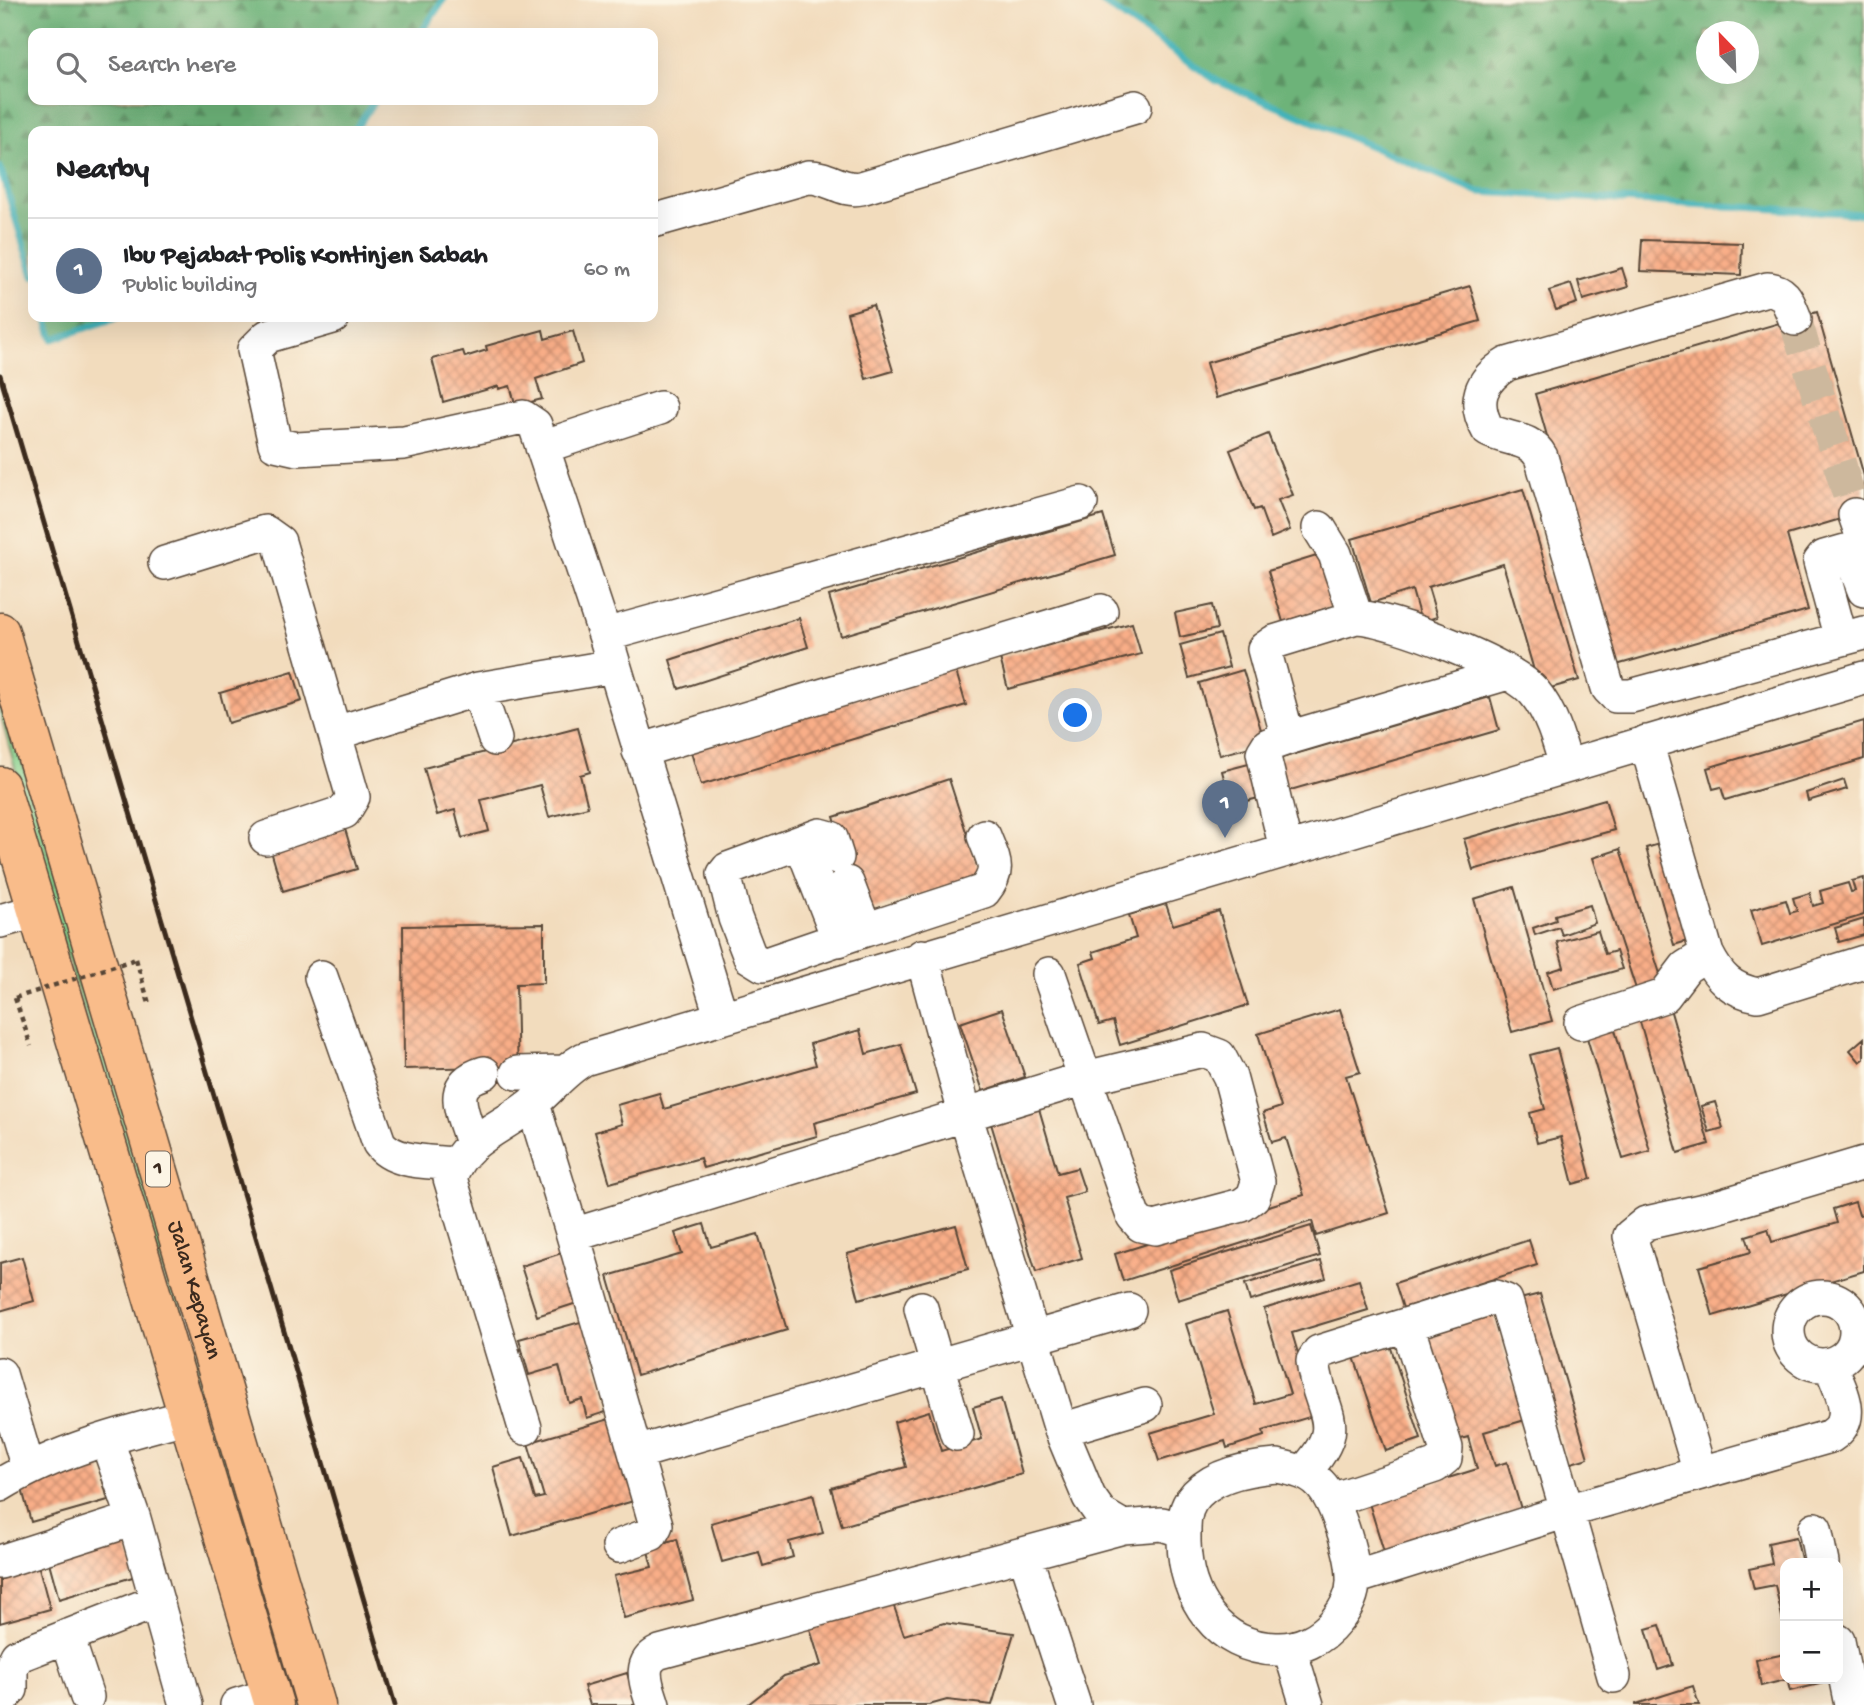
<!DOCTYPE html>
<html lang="en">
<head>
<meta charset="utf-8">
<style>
  body { margin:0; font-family:"Gochi Hand",sans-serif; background:#f2f2f2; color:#202124 }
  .controls { position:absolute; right:21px; bottom:21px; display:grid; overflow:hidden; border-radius:14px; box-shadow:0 7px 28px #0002 }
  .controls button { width:63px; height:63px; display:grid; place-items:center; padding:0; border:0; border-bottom:2px solid #e0e0e0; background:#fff; color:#202124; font:35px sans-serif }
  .compass { position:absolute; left:1696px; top:21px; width:63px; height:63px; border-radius:50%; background:#fff; box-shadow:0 7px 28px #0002; rotate:337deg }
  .you { position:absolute; left:1076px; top:716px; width:24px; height:24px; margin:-18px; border:5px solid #fff; border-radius:50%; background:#1a73e8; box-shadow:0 0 0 10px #1a73e833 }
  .badge { display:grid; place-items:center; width:46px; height:46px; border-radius:50%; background:#1f6fb2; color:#fff; font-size:23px; font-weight:700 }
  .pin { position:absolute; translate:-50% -58px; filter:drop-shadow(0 2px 4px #0008) }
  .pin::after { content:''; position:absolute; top:37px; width:24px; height:21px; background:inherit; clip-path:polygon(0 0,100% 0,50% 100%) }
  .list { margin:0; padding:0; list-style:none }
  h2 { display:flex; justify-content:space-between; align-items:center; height:91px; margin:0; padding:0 28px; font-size:30px }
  h2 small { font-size:23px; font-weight:400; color:#757577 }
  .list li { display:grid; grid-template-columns:46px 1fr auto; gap:21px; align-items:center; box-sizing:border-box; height:105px; padding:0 28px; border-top:2px solid #e0e0e0 }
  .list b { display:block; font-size:26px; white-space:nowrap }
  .list p { margin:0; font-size:23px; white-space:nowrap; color:#757577 }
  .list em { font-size:23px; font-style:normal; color:#757577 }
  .icon { flex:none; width:38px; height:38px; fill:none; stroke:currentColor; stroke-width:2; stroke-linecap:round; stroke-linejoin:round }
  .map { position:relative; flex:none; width:1864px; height:1705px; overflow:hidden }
  .search { position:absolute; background:#fff; box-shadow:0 7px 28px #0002; left:28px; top:28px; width:630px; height:77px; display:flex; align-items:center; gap:18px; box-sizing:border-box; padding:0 24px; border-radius:14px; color:#757577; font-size:26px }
  .panel { position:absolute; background:#fff; box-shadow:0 7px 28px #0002; left:28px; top:126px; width:630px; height:196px; border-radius:14px }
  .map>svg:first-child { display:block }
  .grass { fill:url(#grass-tufts); stroke:#617e56; stroke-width:2 }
  .forest { fill:url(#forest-firs); stroke:#546e4c; stroke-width:2; fill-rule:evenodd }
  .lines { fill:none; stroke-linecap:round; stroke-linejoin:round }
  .stream { stroke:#42b2b9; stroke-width:7 }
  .building { fill:url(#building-cross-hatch) }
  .minor-tunnel { stroke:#cdb89d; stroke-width:33; stroke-dasharray:33 17; stroke-linecap:butt }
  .minor-casing { stroke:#564536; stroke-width:36 }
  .highway-casing { stroke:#564536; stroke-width:41 }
  .path { stroke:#564536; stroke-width:4.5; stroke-dasharray:5 5; stroke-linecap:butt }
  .minor { stroke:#fff; stroke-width:33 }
  .highway { stroke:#f9bc8a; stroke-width:38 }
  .rail { stroke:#3b2a1e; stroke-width:5 }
  .path-bridge { stroke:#564536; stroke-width:4.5; stroke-dasharray:5 5; stroke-linecap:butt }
  .labels { text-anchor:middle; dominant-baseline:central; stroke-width:7; stroke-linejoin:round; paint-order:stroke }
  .shield { fill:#fcf5e5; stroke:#75675a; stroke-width:2 }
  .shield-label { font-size:21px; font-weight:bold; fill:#3b2a1e }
  .street-label { font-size:23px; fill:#3b2a1e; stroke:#fcf5e5 }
</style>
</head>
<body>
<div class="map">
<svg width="1864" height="1705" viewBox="0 0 1864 1705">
  <defs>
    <pattern id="grass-tufts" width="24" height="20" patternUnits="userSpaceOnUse" patternTransform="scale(1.75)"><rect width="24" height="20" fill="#87d18e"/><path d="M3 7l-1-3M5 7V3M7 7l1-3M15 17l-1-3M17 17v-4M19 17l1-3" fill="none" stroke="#70aa73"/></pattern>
    <pattern id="forest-firs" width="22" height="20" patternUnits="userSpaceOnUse" patternTransform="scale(1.75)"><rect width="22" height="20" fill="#6db379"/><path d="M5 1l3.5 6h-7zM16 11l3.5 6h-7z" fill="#5b9263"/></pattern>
    <pattern id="building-cross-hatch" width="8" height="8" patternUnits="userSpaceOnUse" patternTransform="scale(1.75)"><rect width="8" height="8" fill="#f9ae88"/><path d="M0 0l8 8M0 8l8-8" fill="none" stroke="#cb8e6f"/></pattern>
  </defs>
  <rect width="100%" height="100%" fill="#fcf5e5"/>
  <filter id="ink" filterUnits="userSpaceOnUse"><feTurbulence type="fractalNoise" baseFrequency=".0143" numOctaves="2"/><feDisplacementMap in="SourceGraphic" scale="14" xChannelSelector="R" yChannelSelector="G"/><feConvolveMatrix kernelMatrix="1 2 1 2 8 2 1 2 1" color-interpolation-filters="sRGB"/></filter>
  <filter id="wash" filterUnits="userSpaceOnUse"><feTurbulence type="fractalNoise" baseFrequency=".00686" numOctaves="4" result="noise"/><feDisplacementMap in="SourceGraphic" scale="28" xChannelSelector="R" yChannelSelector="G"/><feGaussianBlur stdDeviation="1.57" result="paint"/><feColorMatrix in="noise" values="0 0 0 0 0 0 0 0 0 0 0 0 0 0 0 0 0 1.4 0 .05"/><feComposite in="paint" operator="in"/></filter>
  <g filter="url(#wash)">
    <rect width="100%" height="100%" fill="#f2dcbd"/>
    <!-- grass -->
    <path class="grass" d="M0 684 299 1705H293L50 900 0 712Z"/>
    <!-- forest -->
    <path class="forest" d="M0 0H443L421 33H33V100H375L354 131H33V276L0 167Z
      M1099 0H1864V214L1479 192 1217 81ZM1706 32H1748V74H1706Z
      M46 317H118L53 339Z"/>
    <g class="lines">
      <!-- stream -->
      <path class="stream" d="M1099 0 1217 81 1479 192 1864 214
        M421 33 443 0
        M354 131 375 100
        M0 167 33 276
        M46 317 53 339 118 317"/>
    </g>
    <g id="blocks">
      <!-- building -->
      <path class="building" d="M1642 240 1742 243 1741 275 1640 271Z
        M1622 268 1628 287 1583 300 1578 281Z
        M1571 284 1577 303 1556 310 1549 291Z
        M1470 286 1480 321 1216 398 1206 363Z
        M873 305 893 371 866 379 847 313Z
        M1817 312 1864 476V512L1787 535 1808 610 1613 666 1535 394Z
        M543 330 545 339 573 331 582 363 536 379 542 399 516 406 510 386 499 389V386L443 402 432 359 463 351 465 357 487 350 486 346Z
        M1268 434 1293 495 1278 500 1290 530 1271 538 1260 508 1254 510 1230 450Z
        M1523 489 1579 680 1540 691 1503 564 1428 587 1437 617 1421 622 1412 590 1371 603 1352 539Z
        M1103 515 1115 555 841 636 829 596Z
        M1323 554 1338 605 1283 622 1268 571Z
        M1212 605 1217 629 1180 637 1175 613Z
        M799 618 808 647 679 689 670 660Z
        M1132 623 1141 654 1008 689 1000 658Z
        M1220 634 1229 667 1189 678 1180 645Z
        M955 668 966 705 701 785 690 749Z
        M1243 670 1265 743 1220 755 1199 683Z
        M293 671 302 701 228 723 220 693Z
        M1490 697 1499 730 1287 791 1278 759Z
        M1864 721V759L1725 800 1721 787 1713 789 1707 768Z
        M578 728 590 772 580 775 588 807 549 817 540 785 481 800 489 831 462 838 455 810 437 815 424 768Z
        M1260 761 1270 795 1231 805 1222 771Z
        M949 779 980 875 873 910 839 886 846 854 834 817Z
        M1844 780 1847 789 1808 801 1806 793Z
        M1605 799 1614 830 1473 870 1464 839Z
        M345 829 357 869 283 891 271 851Z
        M1666 842 1694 939 1674 945 1646 848Z
        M1620 849 1663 983 1637 992 1593 858Z
        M1864 878V915L1762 946 1751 910 1786 900 1790 913 1797 911 1793 898 1810 893 1813 906 1823 903 1820 891 1848 883 1851 892 1855 891 1852 881Z
        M1514 887 1552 1021 1512 1032 1474 899Z
        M1166 904 1173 925 1219 911 1248 1005 1120 1045 1113 1021 1099 1025 1080 963 1095 958 1093 952 1136 938 1129 915Z
        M1590 905 1595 923 1562 935 1559 927 1535 935 1533 928 1556 920 1555 915Z
        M1864 919V935L1839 942 1835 928Z
        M544 924V983L516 984 518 1081H485L484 1067 404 1069 403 926Z
        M1598 931 1605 954 1616 951 1622 969 1553 989 1548 972 1564 967 1557 942Z
        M1669 1005 1709 1144 1678 1153 1638 1015Z
        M1002 1009 1025 1077 983 1091 960 1023Z
        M1340 1009 1360 1072 1346 1076 1389 1213 1316 1236 1312 1221 1123 1281 1115 1254 1304 1195 1286 1138 1272 1142 1263 1113 1281 1107 1258 1034Z
        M1613 1023 1650 1151 1623 1159 1585 1031Z
        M860 1030 866 1054 901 1044 916 1094 814 1123 817 1136 703 1168 700 1158 610 1183 595 1132 622 1124 617 1105 659 1093 664 1109 816 1065 810 1044Z
        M1864 1038V1059L1860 1062 1850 1050Z
        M1557 1048 1591 1179 1573 1184 1561 1137 1537 1143 1530 1113 1545 1109 1530 1055Z
        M1037 1102 1058 1173 1077 1168 1085 1192 1064 1198 1082 1258 1036 1272 989 1117Z
        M1715 1102 1723 1128 1709 1132 1701 1106Z
        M1855 1202 1859 1215 1864 1214V1271L1713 1316 1699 1267 1751 1252 1746 1236 1768 1229 1772 1242 1837 1223 1833 1209Z
        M704 1224 711 1247 758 1234 787 1330 637 1375 608 1276 682 1254 675 1233Z
        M956 1225 968 1269 859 1299 847 1254Z
        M1311 1226 1320 1256 1178 1300 1169 1270Z
        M1529 1240 1537 1265 1403 1308 1395 1283Z
        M565 1252 580 1302 537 1316 521 1266Z
        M22 1257 34 1301 0 1311V1263Z
        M1321 1261 1326 1278 1250 1301 1245 1284Z
        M1359 1280 1368 1310 1292 1333 1308 1387 1323 1413 1263 1431 1264 1436 1227 1448 1225 1441 1159 1461 1150 1433 1214 1414 1186 1324 1227 1311 1256 1404 1290 1394 1264 1309Z
        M1540 1294 1588 1458 1568 1464 1520 1299Z
        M1491 1308 1525 1420 1484 1432 1495 1466 1507 1462 1521 1509 1384 1552 1369 1503 1477 1469 1468 1437 1458 1440 1424 1329Z
        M584 1321 609 1411 587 1418 582 1399 569 1403 559 1366 529 1375 519 1339Z
        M1390 1345 1421 1439 1386 1451 1354 1357Z
        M1001 1399 1022 1474 842 1526 831 1488 906 1467 894 1422 929 1411 941 1451 982 1439 973 1407Z
        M613 1418 637 1500 512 1536 493 1467 523 1458 535 1499 544 1497 528 1443Z
        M96 1456 108 1500 31 1522 19 1478Z
        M813 1494 823 1533 789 1542 793 1557 763 1566 759 1552 722 1562 711 1523Z
        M124 1532 136 1576 59 1599 47 1555Z
        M1796 1537 1802 1563H1785L1784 1626 1775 1585 1754 1589 1749 1569 1772 1564 1768 1543Z
        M677 1539 693 1600 624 1618 614 1576 652 1567 647 1547Z
        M38 1564 50 1609 0 1623V1574Z
        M890 1595 904 1635 944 1623 1014 1633 992 1705 947 1700 929 1705H747L784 1676 821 1665 807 1619Z
        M1660 1625 1673 1665 1658 1670 1646 1629Z
        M1785 1654V1680L1761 1686 1756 1660Z
        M627 1673 637 1705H590L584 1686Z
        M1787 1679H1828V1682L1790 1691Z
        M1693 1686 1699 1705H1636V1704Z"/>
    </g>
  </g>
  <g filter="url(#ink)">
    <use href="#blocks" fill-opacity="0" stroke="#564536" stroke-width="2"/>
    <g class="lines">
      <!-- minor-tunnel -->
      <path class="minor-tunnel" d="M1795 319 1855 515"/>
      <!-- minor casing -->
      <g class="minor-casing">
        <path id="minor" d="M653 221 808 177C828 176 842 192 861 188L1135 107
          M333 317 268 336 254 350 275 444 297 449 404 443 523 417 535 425 605 635 721 1016
          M1795 319C1788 302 1786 290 1767 289L1507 364C1480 380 1472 402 1488 430 1506 440 1531 437 1541 457L1608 688 1616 696H1631L1864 633
          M542 447 660 408
          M1855 515 1864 541
          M1319 528 1335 554 1356 617C1392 618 1511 665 1534 692 1551 712 1559 741 1566 766
          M165 563 265 532 279 542 353 797 344 812 266 838
          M605 635 1081 503
          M1841 639 1820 562 1824 557 1845 551 1850 554 1864 590
          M478 689 495 739
          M336 733 478 689 614 666
          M1288 738 1508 673
          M1646 742 1707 954C1719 978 1731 990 1758 995L1864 962
          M639 751 1101 611
          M801 843 839 940
          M1286 849 1263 753 1268 745 1288 738 1264 649 1274 642 1356 617
          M837 857 831 838 820 835 728 869 724 874 735 918 750 957 763 965 865 930 847 883
          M0 921 37 911
          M865 930 984 891C1002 869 993 860 984 836
          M922 956 966 1117 1061 1430 1089 1497 1101 1514 1123 1527
          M321 977 379 1143C394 1164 431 1161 455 1164
          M1581 1023 1664 996 1686 967 1707 954
          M517 1073 564 1072
          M533 1104 573 1235
          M472 1144C464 1113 444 1085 484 1073
          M1788 1331a34 34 0 1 1 68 0a34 34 0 1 1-68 0Z
          M921 1308 957 1434
          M0 1374 28 1468
          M525 1428 450 1178C464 1137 504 1128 534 1102 551 1088 564 1070 584 1059L1864 678
          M1061 1430 1145 1405
          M636 1453 1129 1310
          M1277 1466C1292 1469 1309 1472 1320 1484 1336 1500 1353 1554 1353 1578 1354 1594 1346 1609 1336 1621 1322 1639 1299 1650 1276 1649 1218 1648 1185 1597 1184 1542 1184 1527 1183 1513 1191 1501 1209 1475 1248 1468 1277 1466Z
          M1304 1472C1350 1423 1319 1416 1313 1361L1319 1352 1495 1297 1506 1301 1567 1511 1831 1436C1859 1418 1839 1389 1830 1364
          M1700 1473 1630 1236 1646 1223 1713 1208 1864 1163
          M0 1485C56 1451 123 1433 186 1417
          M1332 1500 1435 1466 1445 1458 1446 1448 1407 1325
          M134 1519 186 1705
          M1815 1529 1822 1563
          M619 1546 651 1534 656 1525 573 1235 1085 1078 1133 1216 1141 1225 1155 1228 1242 1205 1253 1197 1258 1182 1230 1077 1219 1056 1203 1050 1085 1078 1049 974
          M1025 1555 1074 1705
          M0 1562 134 1519 107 1441
          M1354 1578 1567 1511 1614 1676
          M67 1636 87 1697
          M1838 1641 1851 1705
          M1290 1650 1307 1705
          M0 1701 11 1689V1668L17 1656 155 1602
          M237 1705 271 1695
          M653 1705C647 1685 636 1663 660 1652L1123 1527 1162 1524 1184 1531"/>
      </g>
      <!-- highway casing -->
      <g class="highway-casing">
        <g id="highway">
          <path id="s1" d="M0 632 316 1705"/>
          <path d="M0 786 274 1705"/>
        </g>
      </g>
      <!-- path -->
      <path class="path" d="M136 959 150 1007
        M15 998 31 1046"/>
      <!-- minor -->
      <use href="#minor" class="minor"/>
      <!-- highway -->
      <use href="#highway" class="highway"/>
      <!-- rail -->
      <path class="rail" d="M0 375 395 1705"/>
      <!-- path-bridge -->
      <path class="path-bridge" d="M15 998 136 959"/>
    </g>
  </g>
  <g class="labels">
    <!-- shield labels -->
    <rect class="shield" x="146" y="1151.5" width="24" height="35" rx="5"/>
    <g class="shield-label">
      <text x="158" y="1169">1</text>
    </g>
    <!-- street labels -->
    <g class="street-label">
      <text stroke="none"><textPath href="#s1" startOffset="686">Jalan Kepayan</textPath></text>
    </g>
  </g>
</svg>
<div class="controls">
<button>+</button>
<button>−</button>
</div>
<svg class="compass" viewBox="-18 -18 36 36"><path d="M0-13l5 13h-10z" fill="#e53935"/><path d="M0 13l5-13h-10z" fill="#757577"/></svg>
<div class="you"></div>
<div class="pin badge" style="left:1225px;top:838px;background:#5c6f8a">1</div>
<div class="search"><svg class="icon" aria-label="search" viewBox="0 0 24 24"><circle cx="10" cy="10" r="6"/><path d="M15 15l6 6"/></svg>Search here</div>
<section class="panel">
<h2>Nearby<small></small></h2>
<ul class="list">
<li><span class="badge" style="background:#5c6f8a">1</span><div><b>Ibu Pejabat Polis Kontinjen Sabah</b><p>Public building</p></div><em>60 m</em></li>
</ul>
</section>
</div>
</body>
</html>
